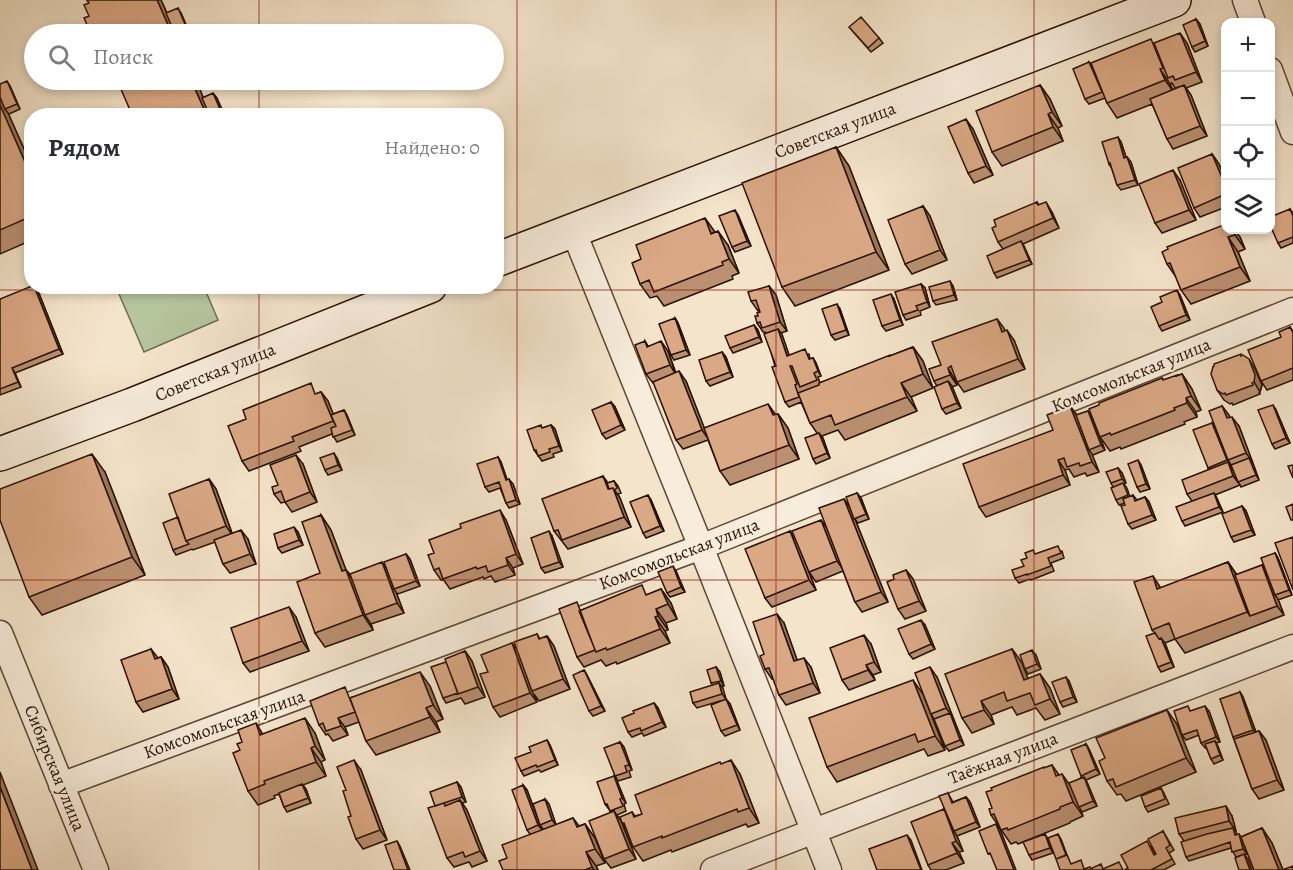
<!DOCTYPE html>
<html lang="ru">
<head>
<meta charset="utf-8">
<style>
  body { margin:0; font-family:Alegreya,serif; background:#f7f7f7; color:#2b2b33 }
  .controls { position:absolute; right:18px; top:18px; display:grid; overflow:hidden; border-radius:12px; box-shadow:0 3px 9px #0003 }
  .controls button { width:54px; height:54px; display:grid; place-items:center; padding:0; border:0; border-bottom:2px solid #e1e1e2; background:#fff; color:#2b2b33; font:30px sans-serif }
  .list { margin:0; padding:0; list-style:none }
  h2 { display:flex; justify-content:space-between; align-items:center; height:78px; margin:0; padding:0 24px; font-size:26px }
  h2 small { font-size:20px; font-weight:400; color:#7c7c81 }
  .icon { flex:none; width:33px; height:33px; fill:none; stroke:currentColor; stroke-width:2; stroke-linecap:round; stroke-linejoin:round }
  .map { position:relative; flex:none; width:1293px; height:870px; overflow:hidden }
  .search { position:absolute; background:#fff; box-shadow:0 3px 9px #0003; left:24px; top:24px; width:480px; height:66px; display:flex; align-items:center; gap:15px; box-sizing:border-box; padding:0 21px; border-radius:33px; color:#7c7c81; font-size:22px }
  .panel { position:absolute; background:#fff; box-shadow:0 3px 9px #0003; left:24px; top:108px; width:480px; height:186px; border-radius:24px }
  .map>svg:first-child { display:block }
  .green { fill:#b5c59c; stroke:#6f6c50; stroke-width:1.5 }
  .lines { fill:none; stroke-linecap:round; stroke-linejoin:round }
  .street-casing { stroke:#5c4635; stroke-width:27 }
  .secondary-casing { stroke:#291203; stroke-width:36 }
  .street { stroke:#f8eddd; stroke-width:24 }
  .secondary { stroke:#f8eddd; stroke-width:33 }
  .wall { fill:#bb9072; stroke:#291203; stroke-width:1.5; fill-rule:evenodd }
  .shaded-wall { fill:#99765d; stroke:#291203; stroke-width:1.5 }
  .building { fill:#daa885; stroke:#291203; stroke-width:1.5 }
  .grid { fill:none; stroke:#8f2418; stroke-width:1.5; stroke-opacity:0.55 }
  .labels { text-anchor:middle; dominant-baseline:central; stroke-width:4.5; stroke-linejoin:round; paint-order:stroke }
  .street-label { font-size:18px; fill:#291203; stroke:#f8eddd }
</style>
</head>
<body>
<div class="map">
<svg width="1293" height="870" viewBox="0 0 1293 870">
  <rect width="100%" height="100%" fill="#f4e4cb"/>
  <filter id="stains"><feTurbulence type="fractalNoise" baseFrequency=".00333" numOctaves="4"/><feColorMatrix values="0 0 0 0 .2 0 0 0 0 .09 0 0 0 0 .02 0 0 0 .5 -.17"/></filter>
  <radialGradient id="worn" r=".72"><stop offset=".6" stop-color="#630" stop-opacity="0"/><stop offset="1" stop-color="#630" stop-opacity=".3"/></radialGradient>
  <!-- green -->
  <path class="green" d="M116 287H204L218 320 144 352Z"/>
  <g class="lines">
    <!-- street casing -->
    <g class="street-casing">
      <path id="street" d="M1245 0 1253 22
        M1270 70 1293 132
        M573 230 701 547 829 870
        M0 633 96 870
        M61 785 701 547 1293 310
        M713 870 1293 647"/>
    </g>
    <!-- secondary casing -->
    <g class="secondary-casing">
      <path id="secondary" d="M496 260 1174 0
        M0 454 132 405 430 286"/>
    </g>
    <!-- street -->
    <use href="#street" class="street"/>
    <!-- secondary -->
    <use href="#secondary" class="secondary"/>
  </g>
  <!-- wall -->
  <path class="wall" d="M87 0H161L167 13H181L190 34H91L89 3Z
    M1196 19 1200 24 1208 46 1195 52 1192 47Z
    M849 27 879 38 883 43 871 52Z
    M1154 43H1187L1202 82 1186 88 1191 95 1207 136 1173 149 1167 139 1152 104 1117 118 1107 103 1105 98 1089 104 1085 99 1089 62 1092 67ZM1172 83 1175 88 1179 87 1173 90 1170 84Z
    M0 84 10 86 20 109 9 114 8 113 32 167V240L0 254Z
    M1040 85 1050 99 1062 126 1058 128 1063 141 1002 166 992 152Z
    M973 129 993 175 974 183 968 173Z
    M1121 142 1126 157H1127L1131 162 1138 185 1121 190 1117 185 1112 169 1109 164Z
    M836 147 849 166 889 270 795 306 782 287Z
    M1212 154 1219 164 1226 180V207L1200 217 1194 208Z
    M1180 180 1196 220 1162 233 1155 223Z
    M1037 202 1039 205 1052 212 1059 228 1023 244 1032 264 997 278 994 273 1003 249 998 242Z
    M923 206 930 216 947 260 912 274 905 264Z
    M1290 209 1293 213V243L1281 248 1278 243Z
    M738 215 751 246 735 252 732 247Z
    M1226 224 1240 237 1245 249 1238 252 1250 281 1191 304 1181 290 1176 277 1167 264Z
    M715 232 728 245 739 273 732 276 733 279 664 306 657 296 650 298 640 284Z
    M921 284 925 288 930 307 920 311 921 315 906 320 903 315Z
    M769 286 776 295 787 331 781 333 789 355 809 354 810 359 813 358 816 363 821 376 818 377 820 383 913 347 923 361 933 388 911 397 917 411 845 440 838 430 822 436 830 458 816 464 813 459 817 433 810 423 801 402 789 407 785 402 766 334 765 332H763L757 323 758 316 760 312V310L758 311 751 301Z
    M953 286 957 300 936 305 933 301Z
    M38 291 63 354 15 373 21 387 0 395V299Z
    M1180 295 1190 320 1162 331 1159 326 1162 302Z
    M894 299 903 325 886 331 882 326Z
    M840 309 849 335 835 340 831 335Z
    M675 318 678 323 690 355 674 360 671 355Z
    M997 319 1005 331 1014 340 1025 369 964 392 954 378 957 385 952 387 961 408 946 414 942 409 937 386 934 381 941 365Z
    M754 325 758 330 762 342 733 353 730 348Z
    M1290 327 1293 331V380L1267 390 1261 381 1281 337Z
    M645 341 648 346 668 351 676 373 686 381 704 428 778 414 788 428 799 459 730 485 720 471 708 440 683 449 676 440 654 383H653L646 374Z
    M722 352 726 357 733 377 710 386 706 381Z
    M1213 367 1262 385 1260 392 1259 393 1260 394 1233 405 1232 403 1230 404 1224 400 1217 390Z
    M1182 374 1192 389 1201 410 1196 412 1197 417 1184 422 1185 424 1121 449 1120 447 1110 451 1100 437 1162 378 1164 380Z
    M321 392 328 401 333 414 344 410 347 415 355 435 337 442 332 434 299 447 301 451 249 471 242 461 318 393Z
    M611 402 615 407 625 430 606 439 602 434Z
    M1070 406 1077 415 1088 411 1091 415 1105 450 1093 455 1092 454 1099 472 1087 476 1085 473 1074 477 1069 469 1065 470 1070 485 986 517 979 507 1053 430Z
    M1222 406 1230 417 1239 426 1259 480 1241 487 1240 485 1215 495 1223 512 1185 526 1182 521 1192 501 1187 494 1209 469 1208 468 1212 423 1215 428Z
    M1276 410 1290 443 1275 449 1272 444Z
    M551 425 555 429 562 451 553 454 554 457 542 461 534 450 543 428Z
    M498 457 501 462 507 480 513 484 520 504 509 508 506 503 500 488 489 492 485 487Z
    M337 458 342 470 328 475 325 470Z
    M303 464 317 502 292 512 285 502 281 503 274 494 278 485Z
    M1141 465 1150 489 1140 492 1137 487Z
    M1118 468 1122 473 1126 483 1124 484 1127 488 1130 497 1133 495 1137 500 1145 497 1149 502 1156 520 1132 529 1128 524 1125 503 1119 505 1116 500 1113 487 1111 483Z
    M105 472 145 575 42 615 29 597Z
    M603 476 608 483 614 481 618 486 621 493 618 494 620 498 631 527 568 549 554 531Z
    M209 479 216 489 232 533 248 539 256 564 230 573 223 564 215 542 193 550 192 549 176 555 173 550 178 517Z
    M857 493 861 498 869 519 858 523 855 519 888 602 862 612 855 602 843 571 816 582 809 572 816 590 772 607 765 598 790 531 797 541 826 527 844 499 850 508Z
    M651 500 664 531 646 538 643 533Z
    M1242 506 1246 511 1255 535 1234 542 1231 537Z
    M321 515 331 530 346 570 350 574 387 569 406 554 410 559 420 586 398 594 396 592 404 613 371 624 373 630 325 647 315 633 320 573Z
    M506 520 523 564 513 568 515 575 495 582 491 576 484 579 483 577 450 589 443 579 441 580 434 570V553Z
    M298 532 303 545 282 553 278 548Z
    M552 536 563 567 545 573 541 568Z
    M1062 551 1064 558 1051 563 1054 571 1031 580 1030 579 1019 583 1015 578 1024 566 1036 554Z
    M1275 553 1278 558 1292 595 1278 600V599L1284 615 1185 653 1175 639 1165 643 1174 667 1161 672 1158 667 1155 633 1152 630 1161 588 1228 562 1237 575 1262 565 1266 570Z
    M906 570 913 579 926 611 905 619 898 609 894 579Z
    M676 571 685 592 670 597 667 593Z
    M661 589 671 603 677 619 666 623 668 630 665 631 670 643 617 664 616 662 606 666 601 660 584 667 577 657 582 610 649 594Z
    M296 617 309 651 250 672 243 663Z
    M784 623 797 660 811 667 820 693 786 705 779 695 773 678 772 679 765 669 764 654Z
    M925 625 935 649 913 659 909 654Z
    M537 634 540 639 547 636 554 646 570 689 539 701 534 694 537 702 500 717 493 707 488 672 512 643 518 652Z
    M871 644 881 672 873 675 875 680 849 690 842 680Z
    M151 649 158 658 161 657 168 667 179 699 143 712 136 702Z
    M1012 649 1022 663 1028 679 1040 674 1050 688 1060 714 1045 720 1036 708 1017 715 1012 707 991 715 994 724 972 733 962 718Z
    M465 651 472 661 485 697 465 704 461 698 446 703 443 698 446 662Z
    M1036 655 1041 669 1028 674 1025 669Z
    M716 667 720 672 724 686H721L726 699 730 704 740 730 725 736 721 731 720 701 697 708 693 703 713 685 711 683Z
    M584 670 587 675 605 711 593 716 589 711Z
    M937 677 964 745 949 751 945 746 934 719 931 714 945 750 928 756 924 749 837 782 827 767 923 693Z
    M1069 681 1077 702 1063 707 1060 702Z
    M430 686 443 719 436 722 440 732 376 755 366 741 359 722 345 727 348 735 333 741 328 734 326 735 319 725 352 697Z
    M1240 692 1243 697 1256 732 1259 731 1266 740 1284 790 1259 799 1252 789 1233 737Z
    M654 703 658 708 666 727 644 736 642 733 632 737 628 732 634 713Z
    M1191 711H1209L1220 742 1216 743 1223 760 1214 764 1211 759 1206 747 1205 748 1201 743 1199 735 1186 740 1182 735Z
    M1177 724 1196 772 1126 801 1121 794 1117 795 1107 781Z
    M315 733 325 760 321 762 326 776 303 785 306 789 311 803 287 812 284 807 279 794 274 796 275 798 258 805 248 791 240 750 263 734Z
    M547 740 550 745 558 765 541 772 539 770 524 776 521 771 531 752Z
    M620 742 624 747 632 770 629 771 631 777 618 781 615 776Z
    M1086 744 1089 749 1100 774 1086 780 1097 806 1082 812 1080 809 1083 816 1070 822V823L1018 844 1016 842 1011 844 991 815 992 808 1045 768 1052 765 1059 775 1070 785 1082 777 1081 776Z
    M721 764 740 774 759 823 748 827 746 824 672 852 671 850 643 861 633 847 626 829 622 823 632 812 635 816 642 814Z
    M361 770 387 840 363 849 356 839 351 816Z
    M614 776 617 781 626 803 624 804 626 811 617 815 621 821 636 859 611 868 604 859 611 812 605 804Z
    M457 782 461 787 466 802 462 803 467 810 487 861 472 867 469 862 454 867 447 858 435 806Z
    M523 785 527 790 542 830 543 829 540 825 545 799 549 804 556 825 573 818 579 826 585 824 595 838 605 863 596 866 598 870H503L530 834 527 830Z
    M1161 788 1164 793 1169 804 1148 812 1145 807Z
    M948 793 953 802 966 797 970 802 980 827 957 836 963 851 959 852 964 863 946 870H931L928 865Z
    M1232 816 1236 831H1235L1237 834 1241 837 1262 828 1272 843 1283 870H1293H1254L1245 847 1247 854 1236 857 1231 848 1189 861 1186 857 1184 841 1179 834Z
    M1163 831 1174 850 1169 853 1175 864 1164 870H1125L1151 846 1155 854H1156Z
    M1048 839 1053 853 1032 860 1029 855Z"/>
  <!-- shaded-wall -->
  <path class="shaded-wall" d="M157 0H161L176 34H172Z
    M178 8 181 13 190 34 188 31Z
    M1196 19 1200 24 1208 46 1205 41Z
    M1180 33 1187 43 1202 82 1196 72Z
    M1160 69 1170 84 1175 94 1165 80Z
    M191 80H196L211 116H207Z
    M7 81 10 86 20 109 17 104Z
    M1040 85 1050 99 1062 126 1052 112Z
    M1184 85 1191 95 1207 136 1200 126Z
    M213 93 217 98 225 116H223Z
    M0 94 5 109 8 113 32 167V178L0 105Z
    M1048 114 1058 128 1063 141 1053 127Z
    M966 119 973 129 993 175 986 166Z
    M1118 137 1121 142 1128 163 1124 158Z
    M836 147 849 166 889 270 876 252Z
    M1212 154 1219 164 1226 180V187Z
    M1127 157 1131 162 1138 185 1135 180Z
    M1173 170 1180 180 1196 220 1189 210Z
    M1046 202 1052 212 1059 228 1053 218Z
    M923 206 930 216 947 260 940 250Z
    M735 210 738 215 751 246 747 241Z
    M705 218 715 232 711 234Z
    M1233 230H1235L1240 237 1245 249 1235 235Z
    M718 231 728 245 739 273 729 259Z
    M1228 237 1238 252 1250 281 1240 267Z
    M1021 241 1024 246 1032 264 1029 260Z
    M950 281 953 286 957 300 954 295Z
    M921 284 925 288 930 307 927 302Z
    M34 286 38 291 63 354 59 349Z
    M769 286 776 295 787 331 780 322Z
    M1177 290 1180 295 1190 320 1186 315Z
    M891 294 894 299 903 325 900 320Z
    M837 304 840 309 849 335 846 330Z
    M675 318 678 323 690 355 686 350Z
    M997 319 1004 328 1009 342 1002 332Z
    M754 325 758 330 762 342 759 337Z
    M778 329 782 334 791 361 787 356Z
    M1007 330 1014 340 1025 369 1018 359Z
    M661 341 668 351 676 375 670 365Z
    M913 347 923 361 933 388 923 374Z
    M722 352 726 357 733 377 730 372Z
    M813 358 816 363 821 376 818 371Z
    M1249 359 1255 369 1262 385 1260 392 1254 382Z
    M12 368 15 373 21 387 18 382Z
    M948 368 954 378 957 385 950 375Z
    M679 371 686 381 709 440 702 430Z
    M1182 374 1192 389 1201 410 1191 396Z
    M948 381 952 386 961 408 957 403Z
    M901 383 911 397 917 411 907 397Z
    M321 392 328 401 340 431 333 421Z
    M1186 398 1196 412 1197 417 1187 403Z
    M611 402 615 407 625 430 621 425Z
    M768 404 778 418 773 415Z
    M1273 405 1276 410 1290 443 1286 438Z
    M1070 406 1077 416 1089 450 1092 454 1099 472 1092 462Z
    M1222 406 1229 415 1234 428 1227 418Z
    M344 410 347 415 355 435 352 430Z
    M1088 411 1091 415 1105 450 1101 445Z
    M778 414 788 428 799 459 789 445Z
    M1232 417 1239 426 1253 463 1246 453Z
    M1212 423 1219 433 1228 460 1234 470 1227 460Z
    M551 425 555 429 562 451 559 446Z
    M819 433 823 438 830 458 827 453Z
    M334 453 337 458 342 470 338 465Z
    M92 454 105 472 145 575 132 557Z
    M296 455 303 464 317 502 310 492Z
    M498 457 501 462 509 485 506 480Z
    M1249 458 1253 463 1259 480 1256 475Z
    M1058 460 1065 470 1070 485 1063 475Z
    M1138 460 1141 465 1150 489 1146 484Z
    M1228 462 1234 472 1238 482 1240 485 1233 476Z
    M1118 468 1122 473 1126 483 1122 479Z
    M209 479 216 489 233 536 226 526Z
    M509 479 513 484 520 504 516 500Z
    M613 488 620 498 631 527 624 517Z
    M857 493 861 498 869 519 866 514Z
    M1214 493 1217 498 1223 512 1219 507Z
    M648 495 651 500 664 531 660 526Z
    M1145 497 1149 502 1156 520 1152 515Z
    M844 499 851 509 888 602 881 592Z
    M1242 506 1246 511 1255 535 1251 530Z
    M500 510 506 520 523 564 516 554Z
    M321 515 331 530 352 586 342 571Z
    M821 520 828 529 844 571 837 561Z
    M294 527 298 532 303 545 299 540Z
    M241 530 248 539 256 564 250 554Z
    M549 531 552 536 563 567 559 562Z
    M790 531 797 541 816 590 809 580Z
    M1275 553 1278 558 1292 595 1289 590Z
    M406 554 410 559 420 586 416 581Z
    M506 558 513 568 515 575 508 565Z
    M382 562 389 572 394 589 396 592 404 613 397 603Z
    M1228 562 1238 577 1250 616 1247 612Z
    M1262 565 1269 575 1275 595 1278 599 1284 615 1277 606Z
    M673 566 676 571 685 592 681 587Z
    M346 570 356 584 365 615 371 624 373 630 363 615Z
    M906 570 913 579 926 611 919 601Z
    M1153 576 1162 590 1157 589Z
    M661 589 671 603 677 619 668 604Z
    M289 607 296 617 309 651 302 641Z
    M656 609 666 623 668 630 658 616Z
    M777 614 784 623 801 671 794 661Z
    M655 617 665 631 670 643 660 629Z
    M921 620 925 625 935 649 931 644Z
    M864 635 871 644 881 672 874 662Z
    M547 636 554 646 570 689 563 679Z
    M1161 638 1165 643 1174 667 1171 662Z
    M512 643 519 653 532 691 537 702 530 693Z
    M1012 649 1022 663 1034 694 1024 680Z
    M1032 650 1036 655 1041 669 1037 664Z
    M465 651 472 661 485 697 478 687Z
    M161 657 168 667 179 699 172 689Z
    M804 658 811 667 820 693 813 683Z
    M866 665 873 675 875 680 868 670Z
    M716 667 720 672 724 686 721 681Z
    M930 667 937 677 964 745 960 740 950 713 946 708Z
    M584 670 587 675 605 711 601 706Z
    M420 672 430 686 443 719 433 705Z
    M1040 674 1050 688 1060 714 1050 699Z
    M1066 677 1069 681 1077 702 1073 697Z
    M913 680 923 694 945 750 935 736Z
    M719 683 723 688 726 699 722 694Z
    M1240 692 1243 697 1257 735 1253 730Z
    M726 699 730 704 740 730 737 725Z
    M981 701 991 715 994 724 984 710Z
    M654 703 658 708 666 727 662 722Z
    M1205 706 1209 711 1220 742 1216 737Z
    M426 708 436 722 440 732 430 717Z
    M1167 710 1177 724 1196 772 1186 758Z
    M305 718 315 733 325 760 315 746Z
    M338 718 345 727 348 735 341 726Z
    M256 723 265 738 260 735Z
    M1259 731 1266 740 1284 790 1277 780Z
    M547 740 550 745 558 765 555 760Z
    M1215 741 1218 746 1223 760 1220 755Z
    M620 742 624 747 632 770 629 765Z
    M1086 744 1089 749 1100 774 1096 769Z
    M311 748 321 762 326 776 316 762Z
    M354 760 361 770 387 840 380 830Z
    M731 760 740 774 759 823 749 808Z
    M0 772 38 870H32L0 787Z
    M1062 774 1072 788 1083 816 1073 802Z
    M614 776 617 781 626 803 622 798Z
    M1084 777 1087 782 1097 806 1093 801Z
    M457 782 461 787 466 802 462 797Z
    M302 784 306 789 311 803 308 798Z
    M523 785 527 790 542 830 538 825Z
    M966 797 970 802 980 827 976 822Z
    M545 799 549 804 556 825 552 820Z
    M460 800 467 810 487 861 480 851Z
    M1226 806 1232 816 1236 831 1229 821Z
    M944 809 954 831 957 836 963 851 956 841Z
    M614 811 621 821 636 859 629 849Z
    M585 824 595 838 605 863 595 849Z
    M996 824 1000 829 1016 870H1014Z
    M1262 828 1272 843 1283 870H1279Z
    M1045 834 1048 839 1053 853 1050 848Z
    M1058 834 1061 839 1069 860 1066 855Z
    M1239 834 1242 839 1247 854 1243 849Z
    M907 835 911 840 922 870H921Z
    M397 841 400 846 410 870H408Z
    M952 843 959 852 964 863 957 853Z
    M586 852 596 866 598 870H594L592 867Z
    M1244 854 1248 859 1252 870H1250Z"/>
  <!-- building -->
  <path class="building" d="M87 0H157L172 34H91L84 18 89 16 84 5 89 3Z
    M178 8 188 31 180 34H175L166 13Z
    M861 17 879 38 868 48 849 27Z
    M1196 19 1205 41 1192 47 1183 25Z
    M1180 33 1196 72 1175 80 1173 76 1168 78 1154 43Z
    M1151 39 1163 68 1160 69 1165 80 1107 103 1091 63Z
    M1089 62 1102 92 1085 99 1073 69Z
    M117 80H191L207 116H127L125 112 130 110Z
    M7 81 17 104 5 109 0 97V84Z
    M1040 85 1052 112 1048 114 1053 127 992 152 976 111Z
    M1184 85 1200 126 1167 139 1150 99Z
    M213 93 223 116H210L202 98Z
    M0 105 32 178V216L0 230Z
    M966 119 986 166 968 173 948 127Z
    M1118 137 1124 158 1127 157 1135 180 1117 185 1110 163 1109 164 1102 142Z
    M836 147 876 252 782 287 742 183Z
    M1212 154 1226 187V194L1194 208 1178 168Z
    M1173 170 1189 210 1155 223 1139 184Z
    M1037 202 1038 205 1046 202 1053 218 998 242 992 228 996 226 994 220Z
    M923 206 940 250 905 264 888 220Z
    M1290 209 1293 216V237L1278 243 1270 225V217Z
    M735 210 747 241 732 247 719 216Z
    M705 218 711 234 718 231 729 259 722 262 723 265 654 292 649 280 640 284 632 263 641 259 636 245Z
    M1226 224V230H1233L1235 235 1228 237 1240 267 1181 290 1170 263 1167 264 1162 252 1168 249 1167 247Z
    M1021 241 1029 260 994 273 987 256Z
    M950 281 954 295 933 301 929 287Z
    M921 284 927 302 916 306 918 310 903 315 895 292Z
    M32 286H34L59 349 12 368 18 382 0 389V299Z
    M769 286 780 322 762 328 760 322 757 323 755 316H758L757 313 760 312 756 300 751 301 748 292Z
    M1177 290 1186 315 1159 326 1151 307 1162 302 1160 297Z
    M891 294 900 320 882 326 873 300Z
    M837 304 846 330 831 335 822 309Z
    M675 318 686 350 671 355 659 324Z
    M997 319 1002 332 1007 330 1018 359 957 382 951 366 948 368 950 375 934 381 929 369 941 365 932 342Z
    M754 325 759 337 730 348 725 336Z
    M1290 327 1293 333V368L1261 381 1248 350 1281 337 1279 332Z
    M778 329 787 356 805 349 809 359 813 358 818 371 814 373 817 380 800 387 792 366H790L797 384 795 385 799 397 785 402 772 367 776 366 764 334Z
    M645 341 647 347 661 341 670 365 646 374 635 345Z
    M913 347 923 374 901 383 907 397 835 425 831 415 810 423 798 393 819 385V383L890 355V356Z
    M722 352 730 372 706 381 699 360Z
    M1241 354V356L1243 355 1249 359 1255 375 1254 382 1252 383 1253 385 1226 395 1225 393 1223 394 1217 390 1211 374 1213 367 1214 366V364Z
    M679 371 702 430 676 440 653 382Z
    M1182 374 1191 396 1186 398 1187 403 1174 408 1175 410 1111 435 1110 433 1100 437 1089 409 1099 405V403L1162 378 1163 380 1177 375V376Z
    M948 381 957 403 942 409 934 387Z
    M311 383 315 394 321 392 333 421 292 437 294 441 242 461 228 426 246 419 243 410Z
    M611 402 621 425 602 434 592 410Z
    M768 404 773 415 778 414 789 445 720 471 704 428Z
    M1273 405 1286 438 1272 444 1258 410Z
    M1070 406 1092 462 1080 466 1079 463 1067 467 1064 458 1058 460 1063 475 979 507 963 464 1053 430 1047 415Z
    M1222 406 1227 418 1232 417 1246 453 1228 460 1209 411Z
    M344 410 352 430 333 437 331 428 336 426 331 415Z
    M1088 411 1101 445 1089 450 1076 415Z
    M1212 423 1227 460 1208 468 1193 430Z
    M541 425 542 428 551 425 559 446 549 449 550 452 538 456 536 450H534L527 430Z
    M819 433 827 453 813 459 805 438Z
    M334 453 338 465 325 470 320 458Z
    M92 454 132 557 29 597 0 520V489Z
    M296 455 310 492 285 502 281 491 274 494 272 487 278 485 270 465Z
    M498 457 506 480 509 479 516 500 506 503 499 482 485 487 477 464Z
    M1249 458 1256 475 1238 482 1231 465Z
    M1138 460 1146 484 1137 487 1128 464Z
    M1228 462 1233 476 1187 494 1182 480Z
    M1293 465V478L1288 466Z
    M1118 468 1122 479 1111 483 1106 472Z
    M603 476 608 489 613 488 624 517 562 540 558 530 554 531 542 499Z
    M209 479 226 526 186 541 169 494Z
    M614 481 617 488 614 490 613 488 609 489 607 483Z
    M1123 483 1128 495 1116 500 1111 488Z
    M857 493 866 514 854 519 846 497Z
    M1214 493 1219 507 1182 521 1176 507Z
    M648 495 660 526 643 533 630 502Z
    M1133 495 1135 501 1145 497 1152 515 1128 524 1121 506 1125 505 1123 499Z
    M844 499 881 592 855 602 819 508Z
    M1293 504V520H1291L1286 507Z
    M1242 506 1251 530 1231 537 1222 514Z
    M500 510 516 554 506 558 508 565 488 572 486 566 477 569 476 567 443 579 439 568 434 570 428 555 434 553 429 540 461 528 460 524Z
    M321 515 342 571 346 570 363 615 315 633 297 582 320 573 302 522Z
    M178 517 186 541 189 544 173 550 163 523Z
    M821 520 837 561 809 572 792 531Z
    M294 527 299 540 278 548 274 534Z
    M241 530 250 554 223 564 214 540Z
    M549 531 559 562 541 568 531 538Z
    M790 531 809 580 765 598 745 549Z
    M1293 537V590L1275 543Z
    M1058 546 1061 553 1048 558 1051 566 1027 575V574L1015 578 1012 570 1024 566 1021 560 1027 558 1025 553 1033 550 1035 554Z
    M1275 553 1289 590 1275 595 1261 558Z
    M406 554 416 581 394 589 384 562Z
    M382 562 397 603 365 615 350 574Z
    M1228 562 1247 612 1175 639 1169 623 1152 630 1134 582 1153 576 1157 589Z
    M1262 565 1277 606 1250 616 1235 575Z
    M673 566 681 587 667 593 658 572Z
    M906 570 919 601 898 609 887 582 894 579 893 575Z
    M642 585 646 595 661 589 668 604 656 609 658 616 655 617 660 629 607 650 606 648 596 652 579 611Z
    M577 602 595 650 577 657 559 609Z
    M289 607 302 641 243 663 231 628Z
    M777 614 794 661 804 658 813 683 779 695 769 668 765 669 760 656 764 654 753 622Z
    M921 620 931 644 909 654 898 629Z
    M1155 633 1159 639 1161 638 1171 662 1158 667 1146 636Z
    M537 634 539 639 547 636 563 679 532 691 514 642Z
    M864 635 874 662 866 665 868 670 842 680 830 648Z
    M512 643 530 693 493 707 480 674 488 672 481 655Z
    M151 649 155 659 161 657 172 689 136 702 121 660Z
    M1012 649 1024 680 1040 674 1050 699 1035 705 1030 693 1007 701 1004 692 981 701 984 710 962 718 945 674Z
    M1032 650 1037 664 1025 669 1020 655Z
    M465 651 478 687 458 694 445 659Z
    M446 662 458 693 443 698 431 667Z
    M716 667 721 681 711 683 707 670Z
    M930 667 946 708 931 714 915 673Z
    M584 670 601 706 589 711 573 675Z
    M420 672 433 705 426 708 430 717 366 741 350 698Z
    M1066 677 1073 697 1060 702 1052 682Z
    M913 680 935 736 918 742 915 734 827 767 809 718Z
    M719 683 722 694 693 703 690 692Z
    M345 687 355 712 338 718 341 726 326 731 323 723 319 725 310 701Z
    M1240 692 1253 730 1233 737 1220 699Z
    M726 699 737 725 721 731 711 705Z
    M654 703 662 722 641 731 640 728 628 732 622 718 634 713 633 711Z
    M1188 706 1190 711 1205 706 1216 737 1201 743 1197 730 1182 735 1174 711Z
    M1167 710 1186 758 1116 787 1113 779 1107 781 1099 761 1105 758 1096 738Z
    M950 713 960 740 945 746 934 719Z
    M305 718 315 746 311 748 316 762 264 781 265 784 248 791 233 753 240 750 237 744 242 742 238 730 256 723 260 735Z
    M1259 731 1277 780 1252 789 1234 739Z
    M547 740 555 760 537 767 536 765 521 771 515 758 531 752 529 747Z
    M1215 741 1220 755 1211 759 1205 744Z
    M620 742 629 765 625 766 627 772 615 776 604 748Z
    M1086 744 1096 769 1081 776 1071 750Z
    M354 760 380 830 356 839 348 817 351 816 343 791 346 790 337 767Z
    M731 760 749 808 738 812 737 809 662 838V836L633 847 624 823H622L620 817 632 812 634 817 642 814 635 795 720 762 721 764Z
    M1052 765 1056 776 1062 774 1073 802 1060 807V809L1008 830 1007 828 1001 830 994 814 991 815 989 809 992 808 986 792 992 790 991 788 1044 767V768Z
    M614 776 622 798 620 799 623 806 610 811 607 804H605L597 782Z
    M1084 777 1093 801 1079 807 1069 783Z
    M457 782 462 797 435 806 430 792Z
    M302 784 308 798 284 807 279 793Z
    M523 785 538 825 527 830 512 790Z
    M0 787 32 870H0Z
    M1161 788 1165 799 1145 807 1141 796Z
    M948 793 952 803 966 797 976 822 954 831 939 796Z
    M545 799 552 820 540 825 533 804Z
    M460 800 480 851 465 857 463 852 447 858 428 808 444 803 445 806Z
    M1226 806 1229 821 1179 834 1175 818Z
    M944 809 956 841 952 843 957 853 928 865 911 822Z
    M614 811 629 849 604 859 589 821Z
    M573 818 577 827 585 824 595 849 586 852 592 867 585 870H503L499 861 507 858 502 845Z
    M996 824 1014 870H997L990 853 988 854 979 831Z
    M1233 828 1235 835 1239 834 1243 849 1232 852 1230 842 1186 857 1181 842 1207 834Z
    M1262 828 1279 870H1254L1241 837Z
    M1163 831 1170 845 1166 848 1172 859 1151 870H1125L1128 868 1121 855 1147 841 1154 855 1156 854 1148 839Z
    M1045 834 1050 848 1029 855 1023 842Z
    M1058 834 1066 855 1056 859 1048 838Z
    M907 835 921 870H877L869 849Z
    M397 841 408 870H394L385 845Z
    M1244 854 1250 870H1239L1235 858Z
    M1067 855 1071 864 1081 860 1084 869 1090 867 1091 870H1060L1056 859Z
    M1119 862 1123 870H1093L1092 868 1101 864 1103 869Z
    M1293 866V870H1282Z"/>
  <!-- grid -->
  <path class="grid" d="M259 0V34M517 0V870M776 0V870M1034 0V870M259 80V116M259 286V870M0 290H1293M0 580H1293"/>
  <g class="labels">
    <!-- street labels -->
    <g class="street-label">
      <text transform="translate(835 130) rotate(-21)">Советская улица</text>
      <text transform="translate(215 372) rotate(-22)">Советская улица</text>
      <text transform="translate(1131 375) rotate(-22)">Комсомольская улица</text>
      <text transform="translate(679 554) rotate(-21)">Комсомольская улица</text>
      <text transform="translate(224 724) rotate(-20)">Комсомольская улица</text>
      <text transform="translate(1003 758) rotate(-21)">Таёжная улица</text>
      <text transform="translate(55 768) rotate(68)">Сибирская улица</text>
    </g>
  </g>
  <rect width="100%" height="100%" filter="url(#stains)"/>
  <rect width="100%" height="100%" fill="url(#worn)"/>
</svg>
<div class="controls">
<button>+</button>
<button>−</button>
<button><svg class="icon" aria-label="locate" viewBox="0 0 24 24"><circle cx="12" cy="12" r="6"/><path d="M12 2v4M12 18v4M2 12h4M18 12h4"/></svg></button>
<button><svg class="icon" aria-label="layers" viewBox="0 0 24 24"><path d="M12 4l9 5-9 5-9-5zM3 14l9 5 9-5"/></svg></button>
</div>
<div class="search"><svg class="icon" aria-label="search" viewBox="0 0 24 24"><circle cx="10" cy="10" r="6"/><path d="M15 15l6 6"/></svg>Поиск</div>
<section class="panel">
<h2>Рядом<small>Найдено: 0</small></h2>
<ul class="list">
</ul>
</section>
</div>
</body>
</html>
